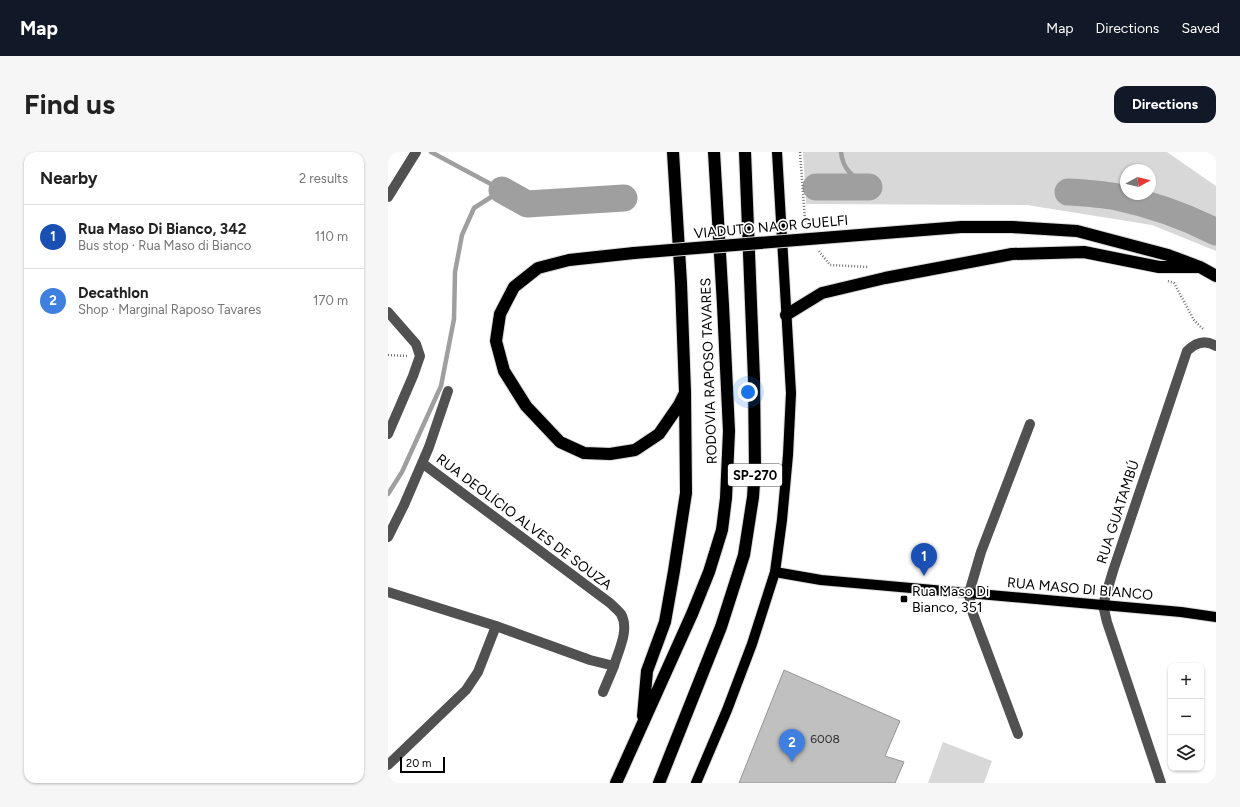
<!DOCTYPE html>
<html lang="en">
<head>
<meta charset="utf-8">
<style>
  body { margin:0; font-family:Figtree,sans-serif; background:#f6f6f6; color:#222 }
  .controls { position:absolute; right:12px; bottom:12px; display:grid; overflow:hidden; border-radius:8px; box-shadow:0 1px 3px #0004 }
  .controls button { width:36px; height:36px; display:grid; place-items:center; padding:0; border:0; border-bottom:1px solid #e0e0e0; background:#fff; color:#222; font:20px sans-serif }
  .compass { position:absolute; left:732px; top:12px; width:36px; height:36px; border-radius:50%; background:#fff; box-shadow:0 1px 3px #0004; rotate:82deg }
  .scale { position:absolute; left:12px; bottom:10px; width:45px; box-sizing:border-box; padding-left:4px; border:2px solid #000; border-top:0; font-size:11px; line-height:14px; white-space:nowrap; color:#000; -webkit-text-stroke:3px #fff; paint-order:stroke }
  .you { position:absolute; left:360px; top:240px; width:14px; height:14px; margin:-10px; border:3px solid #fff; border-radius:50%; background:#1a73e8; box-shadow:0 0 0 6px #1a73e833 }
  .badge { display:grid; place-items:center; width:26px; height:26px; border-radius:50%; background:#111827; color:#fff; font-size:13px; font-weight:700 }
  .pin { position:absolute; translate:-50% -33px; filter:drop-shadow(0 1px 2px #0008) }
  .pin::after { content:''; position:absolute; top:21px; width:14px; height:12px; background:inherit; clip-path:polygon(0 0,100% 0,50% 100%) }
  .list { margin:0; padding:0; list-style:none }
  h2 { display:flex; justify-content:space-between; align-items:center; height:52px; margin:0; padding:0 16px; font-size:17px }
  h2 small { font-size:13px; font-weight:400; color:#767676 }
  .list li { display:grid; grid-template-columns:26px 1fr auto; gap:12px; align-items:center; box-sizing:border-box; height:64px; padding:0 16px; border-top:1px solid #e0e0e0 }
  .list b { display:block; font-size:15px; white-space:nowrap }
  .list p { margin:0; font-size:13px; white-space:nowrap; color:#767676 }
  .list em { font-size:13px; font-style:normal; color:#767676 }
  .icon { flex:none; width:22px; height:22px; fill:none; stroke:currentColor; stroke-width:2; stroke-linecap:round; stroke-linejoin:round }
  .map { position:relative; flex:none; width:828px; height:631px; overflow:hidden; border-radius:12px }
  header { display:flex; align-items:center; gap:24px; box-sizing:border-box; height:56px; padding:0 20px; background:#111827; color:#fff }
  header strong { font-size:19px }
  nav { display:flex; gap:22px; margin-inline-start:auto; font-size:14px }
  .intro { display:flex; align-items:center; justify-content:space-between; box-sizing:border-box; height:96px; padding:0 24px }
  h1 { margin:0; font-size:28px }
  .button { padding:10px 18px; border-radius:12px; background:#111827; color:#fff; font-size:14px; font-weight:700 }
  main { display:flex; gap:24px; padding:0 24px }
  aside { flex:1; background:#fff; border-radius:12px; box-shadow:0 1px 3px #0004 }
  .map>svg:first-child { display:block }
  .green { fill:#d8d8d8; fill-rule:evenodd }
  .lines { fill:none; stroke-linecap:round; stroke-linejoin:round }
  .stream { stroke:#9f9f9f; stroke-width:4.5 }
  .river { stroke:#9f9f9f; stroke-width:27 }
  .building { fill:#c0c0c0; stroke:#959595 }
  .major-casing { stroke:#dbdbdb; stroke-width:12 }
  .highway-casing { stroke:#dbdbdb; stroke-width:14 }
  .path { stroke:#737373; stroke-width:2.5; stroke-dasharray:1 2; stroke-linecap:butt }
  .minor { stroke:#515151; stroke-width:10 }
  .major { stroke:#000; stroke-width:10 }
  .highway { stroke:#000; stroke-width:12 }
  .highway-bridge-casing { stroke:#dbdbdb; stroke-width:14; stroke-linecap:butt }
  .highway-bridge { stroke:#000; stroke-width:12 }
  .poi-dot { fill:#000; stroke:#fff; stroke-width:1.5 }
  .labels { text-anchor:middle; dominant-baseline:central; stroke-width:3.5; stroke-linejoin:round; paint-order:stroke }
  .number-label { font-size:12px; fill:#303030 }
  .shield { fill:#fff; stroke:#4c4c4c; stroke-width:1 }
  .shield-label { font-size:13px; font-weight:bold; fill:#000 }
  .street-label { font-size:14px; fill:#000; stroke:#fff }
  .poi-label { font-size:14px; fill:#000; stroke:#fff; text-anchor:start }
</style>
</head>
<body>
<header>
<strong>Map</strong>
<nav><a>Map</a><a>Directions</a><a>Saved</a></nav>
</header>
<div class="intro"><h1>Find us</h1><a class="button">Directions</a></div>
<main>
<aside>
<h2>Nearby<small>2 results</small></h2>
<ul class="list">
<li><span class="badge" style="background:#1a4fb4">1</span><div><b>Rua Maso Di Bianco, 342</b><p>Bus stop · Rua Maso di Bianco</p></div><em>110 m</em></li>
<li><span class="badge" style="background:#3f7fe0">2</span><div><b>Decathlon</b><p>Shop · Marginal Raposo Tavares</p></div><em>170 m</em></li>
</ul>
</aside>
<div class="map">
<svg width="828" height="631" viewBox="0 0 828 631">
  <rect width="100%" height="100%" fill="#fff"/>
  <!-- green -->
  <path class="green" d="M415 0H779L828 34V99L764 73 639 53 418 52ZM738 18H762V42H738Z
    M555 590 604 609 596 631H540Z"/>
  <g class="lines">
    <!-- stream -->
    <path class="stream" d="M453 0C455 20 467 25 481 35
      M0 342 14 320 53 234 66 167 67 120 74 83 86 56 114 38 43 0"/>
    <!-- river -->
    <path class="river" d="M428 35H481
      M114 38 139 52 236 46
      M680 40C696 41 713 42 729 45 762 52 799 65 828 80"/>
  </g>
  <!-- building -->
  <path class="building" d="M396 518 512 569 497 604 516 610 507 631H351Z"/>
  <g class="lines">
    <!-- major casing -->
    <g class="major-casing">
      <path id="major" d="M387 420 433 428 793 460 828 465
        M308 631 339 558 364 492 387 420 394 368 400 303 403 241 389 0"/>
    </g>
    <!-- highway casing -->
    <g class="highway-casing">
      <path id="highway" d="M522 79 573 75H624L689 79 780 103 812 115 828 124
        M246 101 181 108 150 116 126 135 112 162 108 189 116 219 138 254 172 290 196 301 222 302 247 298 271 282 291 253 296 243
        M398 163 434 141 497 126 624 102 696 100 771 115H812
        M255 564 259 519 277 470 286 419 298 341 297 240 293 131 285 0
        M228 631 304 462 321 420 334 378 338 346 341 279 335 153 326 0
        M271 631 333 475 356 403 365 345 367 316 366 227 357 0"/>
    </g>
    <!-- path -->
    <path class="path" d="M412 0 417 68 420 75
      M431 99 442 113 481 115
      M780 129 786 131 806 168 816 178
      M0 203 19 204"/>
    <!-- minor -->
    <path class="minor" d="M0 45 28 0
      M0 160 28 192 32 204 25 224 0 282
      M0 385 16 353 41 295 60 239
      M0 440 108 474 202 508 226 514C230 499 242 478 233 462 230 458 225 454 222 451L34 311
      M215 540 226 514
      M630 582 584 459 581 441 593 400 642 272
      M0 613 78 538 90 520 108 474
      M773 631 719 470 715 453 725 419 799 199C807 191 817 187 828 194"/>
    <!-- major -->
    <use href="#major" class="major"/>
    <!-- highway -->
    <use href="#highway" class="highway"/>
    <!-- highway-bridge casing -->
    <g class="highway-bridge-casing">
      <path id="highway-bridge" d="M246 101 522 79"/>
    </g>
    <!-- highway-bridge -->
    <use href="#highway-bridge" class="highway-bridge"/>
  </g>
  <!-- markers -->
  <rect class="poi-dot" x="512" y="443" width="8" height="8" rx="2"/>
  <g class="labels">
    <!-- number labels -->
    <g class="number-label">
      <text x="437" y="587">6008</text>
    </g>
    <!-- shield labels -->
    <rect class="shield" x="340" y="312" width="54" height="22" rx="3"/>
    <g class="shield-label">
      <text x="367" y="323">SP-270</text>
    </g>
    <!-- street labels -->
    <g class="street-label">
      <text transform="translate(383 75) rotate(-5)">VIADUTO NAOR GUELFI</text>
      <text transform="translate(321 219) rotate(-92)">RODOVIA RAPOSO TAVARES</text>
      <text transform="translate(730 360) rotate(-72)">RUA GUATAMBÚ</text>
      <text transform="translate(136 370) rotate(37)">RUA DEOLÍCIO ALVES DE SOUZA</text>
      <text transform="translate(692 437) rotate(5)">RUA MASO DI BIANCO</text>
    </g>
    <!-- poi labels -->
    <g class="poi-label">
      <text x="524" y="439">Rua Maso Di<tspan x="524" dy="16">Bianco, 351</tspan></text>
    </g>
  </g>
</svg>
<div class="controls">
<button>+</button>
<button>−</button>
<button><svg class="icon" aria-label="layers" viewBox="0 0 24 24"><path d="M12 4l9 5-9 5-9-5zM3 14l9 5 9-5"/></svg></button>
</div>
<svg class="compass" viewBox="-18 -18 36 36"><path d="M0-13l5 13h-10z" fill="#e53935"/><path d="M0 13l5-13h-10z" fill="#767676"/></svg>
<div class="scale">20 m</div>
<div class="you"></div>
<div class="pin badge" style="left:536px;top:424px;background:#1a4fb4">1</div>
<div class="pin badge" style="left:404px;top:610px;background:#3f7fe0">2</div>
</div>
</main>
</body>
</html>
